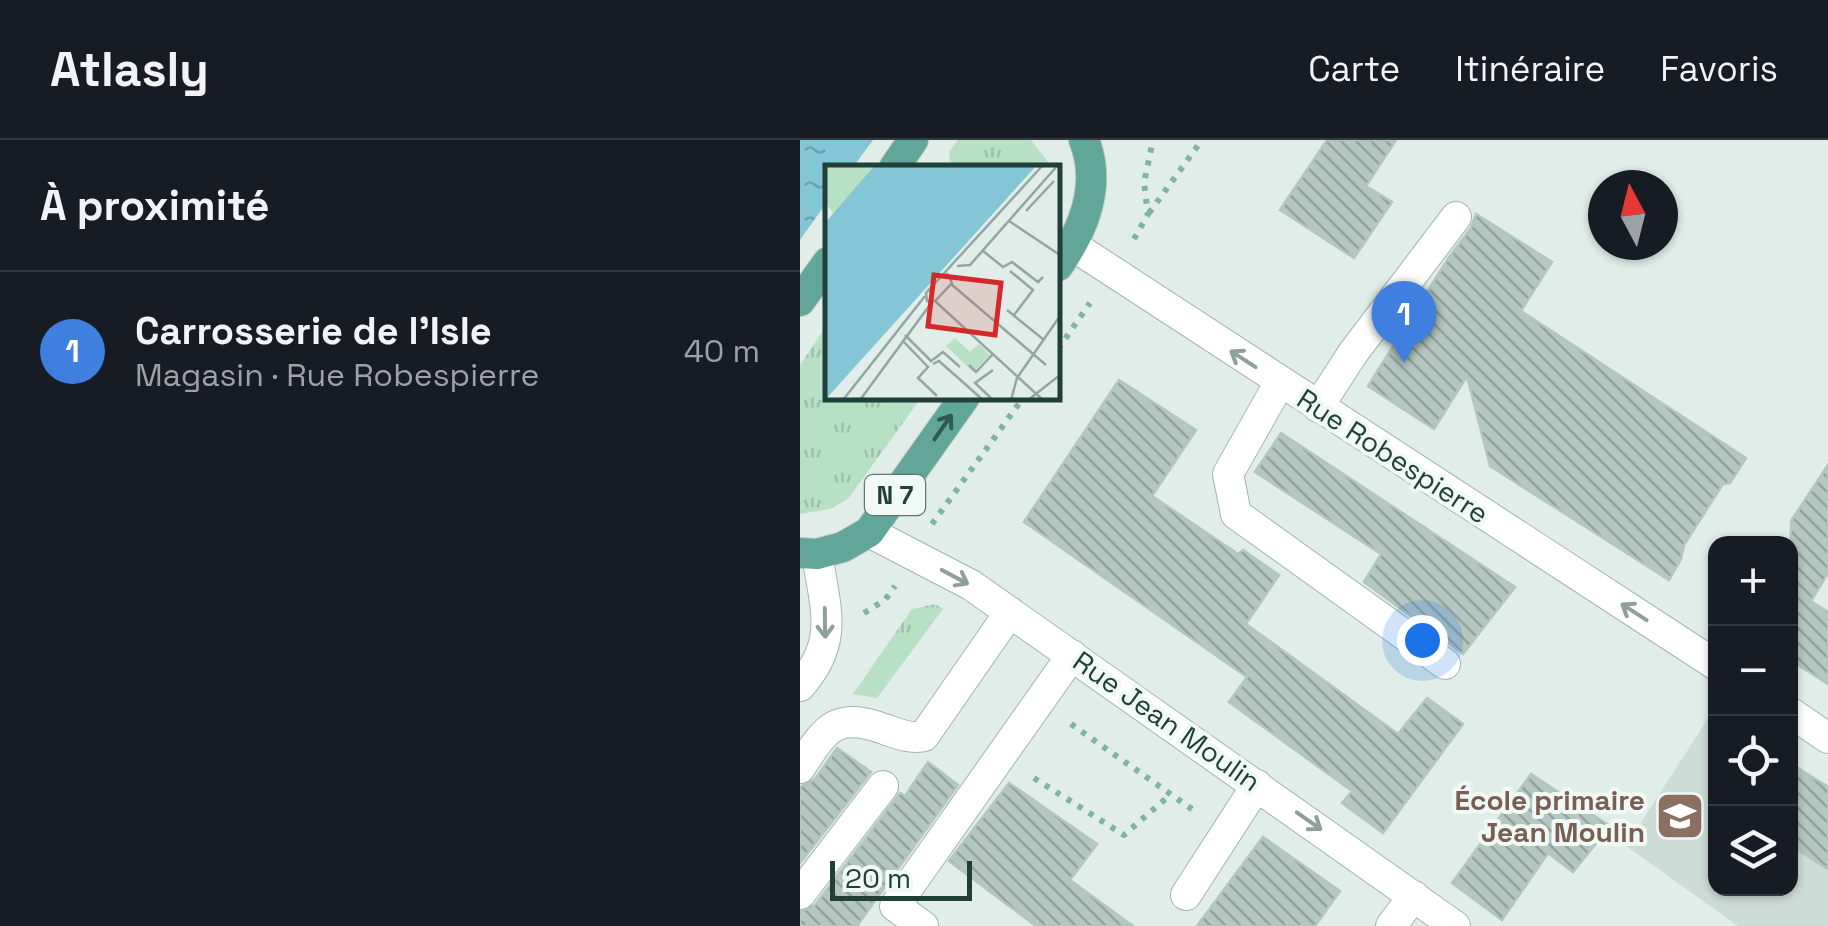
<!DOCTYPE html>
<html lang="fr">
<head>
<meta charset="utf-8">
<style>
  body { margin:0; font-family:"Space Grotesk",sans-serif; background:#242831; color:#f1f3f6 }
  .controls { position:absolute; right:30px; bottom:30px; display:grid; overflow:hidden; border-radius:20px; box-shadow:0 2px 8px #0004 }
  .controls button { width:90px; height:90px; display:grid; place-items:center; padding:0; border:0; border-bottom:2px solid #363941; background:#171b24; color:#f1f3f6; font:50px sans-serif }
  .compass { position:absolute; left:788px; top:30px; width:90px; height:90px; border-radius:50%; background:#171b24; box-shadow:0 2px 8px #0004; rotate:353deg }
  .scale { position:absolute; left:30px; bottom:25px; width:142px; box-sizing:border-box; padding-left:10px; border:5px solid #1f3f38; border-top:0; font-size:28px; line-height:35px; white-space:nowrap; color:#1f3f38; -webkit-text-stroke:8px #f1f9f5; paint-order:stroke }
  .you { position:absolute; left:622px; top:500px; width:35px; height:35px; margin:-25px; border:8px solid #fff; border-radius:50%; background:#1a73e8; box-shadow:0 0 0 15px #1a73e833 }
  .badge { display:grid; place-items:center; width:65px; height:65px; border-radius:50%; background:#0b8043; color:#fff; font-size:32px; font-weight:700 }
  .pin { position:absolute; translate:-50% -82px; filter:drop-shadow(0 2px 5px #0008) }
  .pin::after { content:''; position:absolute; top:52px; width:35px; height:30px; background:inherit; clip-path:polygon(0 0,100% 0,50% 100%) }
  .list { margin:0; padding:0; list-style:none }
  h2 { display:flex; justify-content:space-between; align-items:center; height:130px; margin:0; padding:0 40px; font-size:42px }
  h2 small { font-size:32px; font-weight:400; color:#9ea1a6 }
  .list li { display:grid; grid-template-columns:65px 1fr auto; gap:30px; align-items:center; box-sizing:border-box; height:160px; padding:0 40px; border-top:2px solid #363941 }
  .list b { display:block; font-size:38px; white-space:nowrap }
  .list p { margin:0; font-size:32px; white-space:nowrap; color:#9ea1a6 }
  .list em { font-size:32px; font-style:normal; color:#9ea1a6 }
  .icon { flex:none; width:55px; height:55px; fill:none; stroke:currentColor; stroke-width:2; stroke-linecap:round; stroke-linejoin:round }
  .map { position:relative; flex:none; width:1028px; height:786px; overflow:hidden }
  header { display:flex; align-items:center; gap:60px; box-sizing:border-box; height:140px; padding:0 50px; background:#171b24; border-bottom:2px solid #363941 }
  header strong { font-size:48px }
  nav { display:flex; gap:55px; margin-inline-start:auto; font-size:35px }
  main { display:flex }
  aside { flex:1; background:#171b24 }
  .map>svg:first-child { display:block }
  .built { fill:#cedcd7 }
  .grass { fill:url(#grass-tufts) }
  .water { fill:url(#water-ripples) }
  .building { fill:url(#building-back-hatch); stroke:#b2c7bf; stroke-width:2.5 }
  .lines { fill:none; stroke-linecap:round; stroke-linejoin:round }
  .minor-casing { stroke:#a2b5b0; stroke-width:32 }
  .major-casing { stroke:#c0c9c7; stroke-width:32 }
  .path { stroke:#7eb3a5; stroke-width:6; stroke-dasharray:5 8; stroke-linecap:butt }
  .minor { stroke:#fff; stroke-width:30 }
  .major { stroke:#61a698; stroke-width:30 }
  .oneway { stroke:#8f9f9c }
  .oneway2 { stroke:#305950 }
  .labels { text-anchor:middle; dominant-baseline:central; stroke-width:8; stroke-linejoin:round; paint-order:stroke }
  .shield { fill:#f1f9f5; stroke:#5e7771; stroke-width:2.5 }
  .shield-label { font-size:25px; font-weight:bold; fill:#1f3f38 }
  .street-label { font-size:28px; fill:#1f3f38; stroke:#f1f9f5 }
  .education-label { font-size:28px; font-weight:bold; fill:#785e54; stroke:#f1f9f5; text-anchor:end }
  .inset-road { fill:none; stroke:#93a7a2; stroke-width:2.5 }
  .view { fill:#d62828; fill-opacity:0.15; stroke:#d62828; stroke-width:5 }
  .inset-edge { fill:none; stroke:#1f3f38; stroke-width:5 }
</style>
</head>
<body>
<header>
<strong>Atlasly</strong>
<nav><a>Carte</a><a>Itinéraire</a><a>Favoris</a></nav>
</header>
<main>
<aside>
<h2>À proximité<small></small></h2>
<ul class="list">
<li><span class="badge" style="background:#3f7fe0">1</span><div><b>Carrosserie de l'Isle</b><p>Magasin · Rue Robespierre</p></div><em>40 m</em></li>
</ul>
</aside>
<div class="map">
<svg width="1028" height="786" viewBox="0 0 1028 786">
  <defs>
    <pattern id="grass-tufts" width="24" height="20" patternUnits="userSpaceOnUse" patternTransform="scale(2.5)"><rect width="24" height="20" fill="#b7e0c5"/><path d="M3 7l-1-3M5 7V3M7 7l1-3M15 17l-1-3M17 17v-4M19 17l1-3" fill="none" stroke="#9dc1aa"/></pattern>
    <pattern id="water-ripples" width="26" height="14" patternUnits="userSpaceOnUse" patternTransform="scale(2.5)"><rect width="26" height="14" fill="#84c5d6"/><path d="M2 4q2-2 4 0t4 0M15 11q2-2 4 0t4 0" fill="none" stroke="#6ba1af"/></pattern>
    <pattern id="building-back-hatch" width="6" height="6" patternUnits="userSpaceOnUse" patternTransform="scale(2.5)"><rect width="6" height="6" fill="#b5c7c1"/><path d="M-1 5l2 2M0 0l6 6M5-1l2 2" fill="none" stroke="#93a39e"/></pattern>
  </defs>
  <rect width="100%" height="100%" fill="#e0ede8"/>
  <!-- built -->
  <path class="built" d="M912 572 916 574V748H991V623L1028 647V786H938L826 706Z"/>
  <!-- grass -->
  <path class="grass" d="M158 0H231L252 27H151L149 12Z
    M27 185 28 258H121L48 359 30 369 0 374V225Z
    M135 464 143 469 77 558 53 554 112 469Z"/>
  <!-- water -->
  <path class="water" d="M0 0H73L53 27 28 28 27 62 0 100Z"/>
  <!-- building -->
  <path class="building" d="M527 0H596L566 46 592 62 554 118 480 70Z
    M676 74 752 122 721 171 946 318 930 343 923 344 884 405 881 419 869 440 690 326 667 236 634 289 568 246 649 117 671 88Z
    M319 240 396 290 352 356 438 414 443 410 479 435 446 484 598 594 627 558 663 584 583 693 542 663 552 651 429 562 447 537 224 382Z
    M481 293 715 447 663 514 564 442 581 414 455 332Z
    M1028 325V433L1011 461 1028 472V544L990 520 991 381Z
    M37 608 71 632 0 723V647L15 639Z
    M128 622 158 645 57 786H0V772L15 765 100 653 105 656Z
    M990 623 1028 647V729L990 705Z
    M731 634 810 686 773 732 748 713 702 780 652 743Z
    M209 643 297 704 270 740 333 786H236L149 721Z
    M463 697 540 751 515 786H397Z"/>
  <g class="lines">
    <!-- minor casing -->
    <g class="minor-casing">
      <path id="minor" d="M272 105 916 525
        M480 242 428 334 436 374 645 524
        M518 267 553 213 656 77
        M69 392 171 445 655 786
        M0 546C40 501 25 468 17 414
        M991 573 1028 598
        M0 628C25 589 35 571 84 589 99 594 109 599 124 596L210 472
        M0 754 83 646
        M386 755 457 645
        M123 786 95 766 272 515
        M591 786 614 756"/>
    </g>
    <!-- major casing -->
    <g class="major-casing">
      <path id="major" d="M94 28 113 0
        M258 126C284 89 302 45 284 0
        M0 161 28 122
        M0 413 17 414 43 407 69 392 164 258"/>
    </g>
    <!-- path -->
    <path class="path" d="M349 73 402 0
      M334 99 348 74 344 43 353 0
      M258 209 290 163
      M132 384 223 258
      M64 473 85 460 95 446
      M271 584 396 672
      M234 638 324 695 370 655"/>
    <!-- minor -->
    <use href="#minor" class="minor"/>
    <!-- major -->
    <use href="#major" class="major"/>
  </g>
  <!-- one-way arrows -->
  <defs><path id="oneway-shaft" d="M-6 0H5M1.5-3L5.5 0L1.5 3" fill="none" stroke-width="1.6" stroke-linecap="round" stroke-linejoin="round" transform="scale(2.5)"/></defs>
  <g class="oneway">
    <use href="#oneway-shaft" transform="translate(443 219) rotate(-147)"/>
    <use href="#oneway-shaft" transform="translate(155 437) rotate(28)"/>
    <use href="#oneway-shaft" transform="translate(834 472) rotate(-147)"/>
    <use href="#oneway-shaft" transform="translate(25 483) rotate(89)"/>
    <use href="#oneway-shaft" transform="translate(509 681) rotate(35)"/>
  </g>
  <use class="oneway2" href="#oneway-shaft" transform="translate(143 287) rotate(-55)"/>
  <!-- icons -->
  <defs>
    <g id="school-square" transform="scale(2.5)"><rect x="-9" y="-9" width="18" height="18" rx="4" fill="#8d6e63" stroke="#f1f9f5"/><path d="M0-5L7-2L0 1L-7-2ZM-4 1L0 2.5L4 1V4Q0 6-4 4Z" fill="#fff"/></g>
  </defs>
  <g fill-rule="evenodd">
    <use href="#school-square" x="880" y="676"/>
  </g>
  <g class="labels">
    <!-- shield labels -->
    <rect class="shield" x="65" y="335" width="60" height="40" rx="8"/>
    <g class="shield-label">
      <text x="95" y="355">N 7</text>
    </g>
    <!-- street labels -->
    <g class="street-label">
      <text transform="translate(593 316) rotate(33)">Rue Robespierre</text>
      <text transform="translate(367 581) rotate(35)">Rue Jean Moulin</text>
    </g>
    <!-- education labels -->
    <g class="education-label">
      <text x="845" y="660">École primaire<tspan x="845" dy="32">Jean Moulin</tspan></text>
    </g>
  </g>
  <!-- overview -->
  <g transform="translate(25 25)">
    <rect width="235" height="235" fill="#e0ede8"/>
    <path d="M0 0H50L9 49 0 37Z" fill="#b7e0c5"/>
    <path d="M130 173 145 187 154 179 165 190 148 207 121 181Z" fill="#b7e0c5"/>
    <path d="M50 0H212L0 235V58Z" fill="#84c5d6"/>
    <path class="inset-road" d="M201 46 229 16M184 56 235 90M158 86 178 102 187 97 213 117 218 112M132 101 145 100 233 0M185 106 208 125 189 150M122 108 127 118 110 136H102L101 128 218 0M126 119 221 200M110 136 218 235M182 145 219 175M80 170 106 196 118 187 135 202M77 175 103 202 93 213 112 231M108 199 114 196 158 235M144 200 151 207 168 189M168 205 150 218 168 235M18 235 100 131M35 235 107 137M186 235 192 213 235 151M203 235 235 210"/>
    <path class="view" d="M109 110 176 118 170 170 103 161Z"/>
    <rect width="235" height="235" class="inset-edge"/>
  </g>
</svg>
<div class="controls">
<button>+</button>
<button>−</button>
<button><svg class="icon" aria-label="locate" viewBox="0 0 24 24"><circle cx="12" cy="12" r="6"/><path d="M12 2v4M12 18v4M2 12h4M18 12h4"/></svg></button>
<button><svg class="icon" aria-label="layers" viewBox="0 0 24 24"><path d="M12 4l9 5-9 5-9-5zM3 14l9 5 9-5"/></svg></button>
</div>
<svg class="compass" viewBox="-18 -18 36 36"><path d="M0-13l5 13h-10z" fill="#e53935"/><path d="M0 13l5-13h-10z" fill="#9ea1a6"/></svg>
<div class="scale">20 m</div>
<div class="you"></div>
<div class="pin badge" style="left:604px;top:223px;background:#3f7fe0">1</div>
</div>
</main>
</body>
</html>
